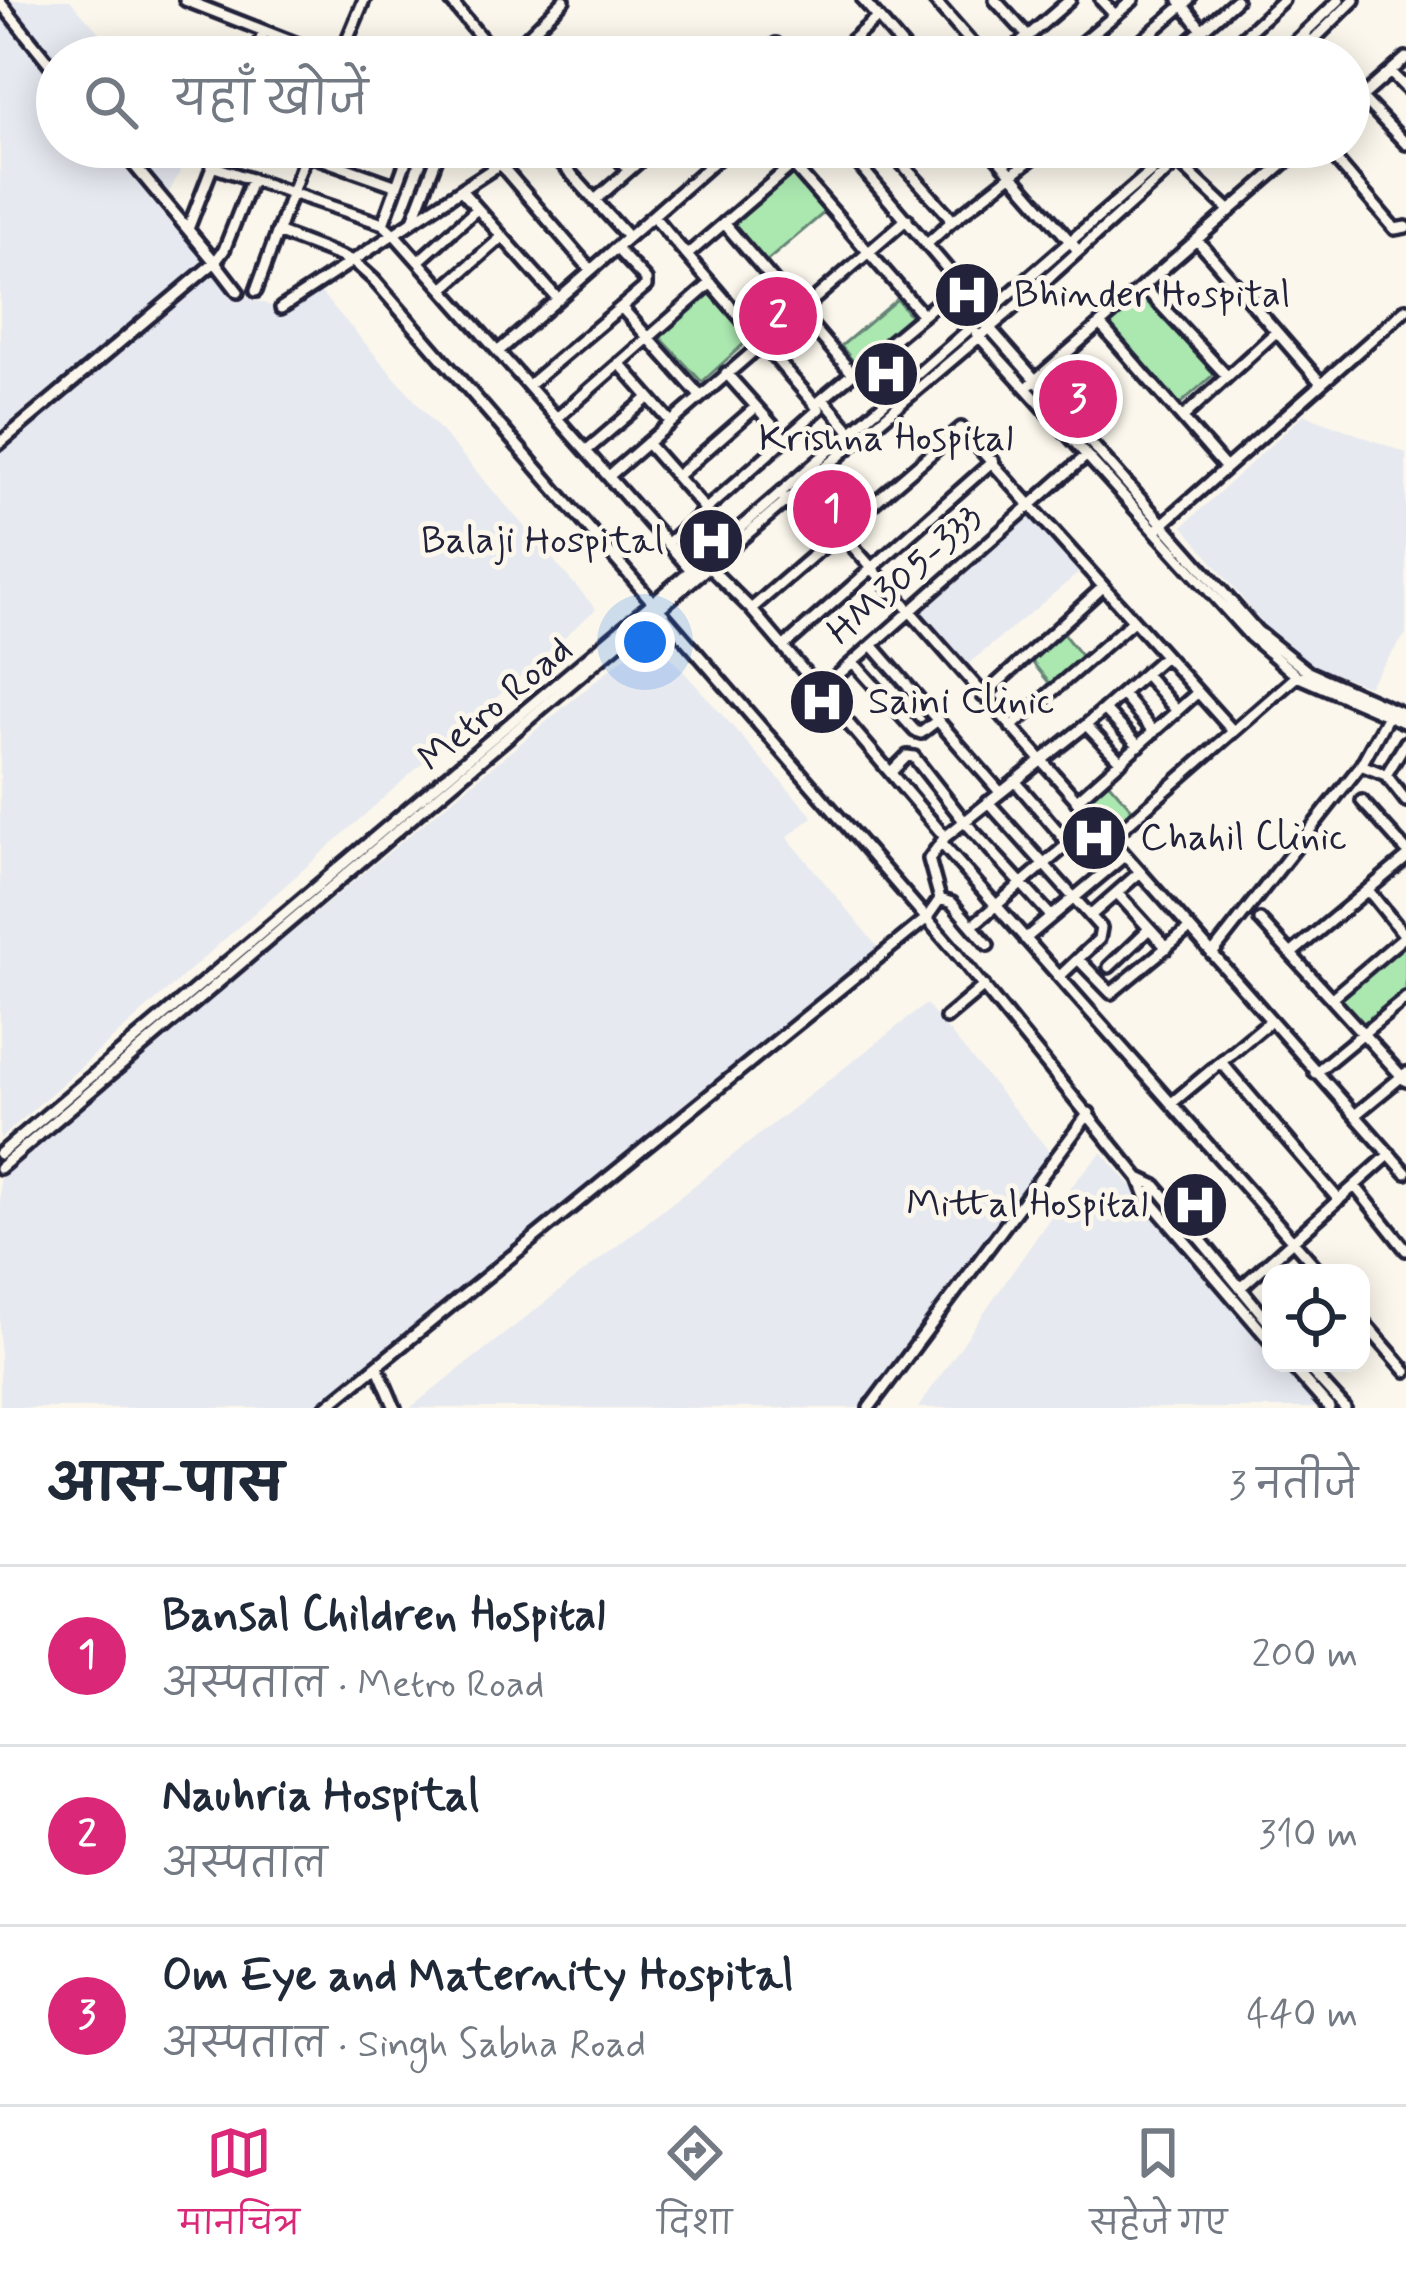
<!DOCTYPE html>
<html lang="hi">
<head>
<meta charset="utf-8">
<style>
  body { margin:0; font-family:Mynerve,"Playpen Sans Deva",sans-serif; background:#f2f2f3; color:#1f2937 }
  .controls { position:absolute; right:36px; bottom:36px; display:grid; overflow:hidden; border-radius:24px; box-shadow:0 6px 30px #0003 }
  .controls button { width:108px; height:108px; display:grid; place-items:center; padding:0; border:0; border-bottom:3px solid #e0e1e3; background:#fff; color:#1f2937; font:60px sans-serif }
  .you { position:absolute; left:645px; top:642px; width:42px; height:42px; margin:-30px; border:9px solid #fff; border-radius:50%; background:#1a73e8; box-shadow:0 0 0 18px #1a73e833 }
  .badge { display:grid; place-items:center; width:78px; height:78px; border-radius:50%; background:#db2777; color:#fff; font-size:39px; font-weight:700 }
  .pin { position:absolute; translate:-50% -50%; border:6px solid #fff; box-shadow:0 3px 12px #0006 }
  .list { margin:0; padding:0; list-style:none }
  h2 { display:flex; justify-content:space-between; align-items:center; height:156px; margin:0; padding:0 48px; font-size:51px }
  h2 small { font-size:39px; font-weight:400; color:#747a83 }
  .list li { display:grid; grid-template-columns:78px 1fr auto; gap:36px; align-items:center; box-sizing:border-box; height:180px; padding:0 48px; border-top:3px solid #e0e1e3 }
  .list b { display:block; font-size:45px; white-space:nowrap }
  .list p { margin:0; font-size:39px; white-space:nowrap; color:#747a83 }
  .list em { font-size:39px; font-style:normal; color:#747a83 }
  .icon { flex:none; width:66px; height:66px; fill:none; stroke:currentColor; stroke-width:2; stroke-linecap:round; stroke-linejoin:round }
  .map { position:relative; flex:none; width:1406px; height:1408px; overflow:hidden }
  .search { position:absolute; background:#fff; box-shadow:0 6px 30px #0003; left:36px; right:36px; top:36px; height:132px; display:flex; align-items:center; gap:30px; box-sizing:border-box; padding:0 42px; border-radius:66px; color:#747a83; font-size:45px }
  .sheet { height:696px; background:#fff }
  nav { display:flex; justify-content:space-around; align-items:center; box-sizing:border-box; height:168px; border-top:3px solid #e0e1e3; background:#fff; font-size:33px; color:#747a83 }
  nav a { display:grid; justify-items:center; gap:6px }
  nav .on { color:#db2777 }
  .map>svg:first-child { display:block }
  .built { fill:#e6e9f0 }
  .green { fill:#aae8b0; stroke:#668576; stroke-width:3 }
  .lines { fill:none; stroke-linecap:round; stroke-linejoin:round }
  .minor-casing { stroke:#22223b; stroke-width:18 }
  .minor { stroke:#fbf7ec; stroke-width:9 }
  .labels { text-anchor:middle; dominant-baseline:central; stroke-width:10; stroke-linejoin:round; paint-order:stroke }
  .poi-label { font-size:39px; fill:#22223b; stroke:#fbf7ec; text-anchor:start }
  .street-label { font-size:39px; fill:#22223b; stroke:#fbf7ec }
</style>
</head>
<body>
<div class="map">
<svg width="1406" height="1408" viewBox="0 0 1406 1408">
  <rect width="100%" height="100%" fill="#fbf7ec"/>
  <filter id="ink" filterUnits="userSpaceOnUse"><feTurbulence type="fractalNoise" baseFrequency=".00833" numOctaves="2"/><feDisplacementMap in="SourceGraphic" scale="24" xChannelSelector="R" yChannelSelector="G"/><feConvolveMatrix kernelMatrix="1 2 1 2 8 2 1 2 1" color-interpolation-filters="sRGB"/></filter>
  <g filter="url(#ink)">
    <!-- built -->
    <path class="built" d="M0 0H70L121 57H57V147H193L163 204 242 295 277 308 310 280 596 609 0 1139Z
      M1304 414 1406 453V634L1368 686 1319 668 1277 641 1183 526Z
      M1030 513 1081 571 966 666 919 608Z
      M651 635 813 817 787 837 881 951 311 1408H0V1174Z
      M926 1004 1051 1153 859 1408H410Z
      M1102 1152 1271 1347V1363H1285L1324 1408H918L1075 1182Z"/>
    <!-- green -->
    <path class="green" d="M791 173 825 212 766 262 732 223Z
      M709 292 749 339 702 382 659 336Z
      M1142 295 1214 374 1180 404 1109 325Z
      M897 299 912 318 856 365 841 346Z
      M1060 630 1083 658 1051 685 1028 657Z
      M1103 776 1132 809 1110 829 1080 797Z
      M1406 941V995L1363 1030 1335 998Z"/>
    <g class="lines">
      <!-- minor casing -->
      <g class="minor-casing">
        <path id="minor" d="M185 0 331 57
          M450 0 497 57
          M863 0 912 57
          M934 0 984 57
          M995 0 1028 36
          M1101 0 1115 15
          M1179 0 1202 30
          M0 2 57 73
          M1308 39 1325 57
          M254 57 264 31
          M340 57 364 0
          M440 57 443 50
          M507 57 564 0
          M760 57 776 44
          M833 57 878 17
          M1004 57 1070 0
          M1065 57 1133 0
          M1123 57 1189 0
          M1171 57 1236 0
          M1254 57 1243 37 1283 0
          M1279 57 1339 0
          M1296 57 1354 0
          M1390 72 1406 88
          M1349 84 1406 144
          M1349 108 1406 58
          M287 147 397 186
          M378 147 407 158
          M547 147 628 237
          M607 147 629 170
          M887 147 949 216 950 223 928 243
          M988 147 1075 247
          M1325 147 1395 229 1406 227
          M1177 161 1230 211
          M500 164 591 270
          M792 164 923 315
          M212 166 383 224 394 234 691 570
          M461 190 558 299
          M595 200 656 147
          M653 216 819 409 668 543
          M413 220 441 147
          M724 223 853 374
          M950 223 1047 147
          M383 224 411 147
          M188 229 220 147
          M277 232 353 261 374 280 953 949 1139 1178 1146 1196 1271 1342
          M1197 240 1321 383
          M687 255 813 147
          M421 259 477 209
          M960 284 971 280 997 308
          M1143 286 1226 375
          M445 287 502 237
          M256 291 306 154
          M238 292 215 262 224 250 252 179
          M621 307 700 396
          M281 308 526 147
          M986 324 1257 631 1308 672 1406 715
          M1100 324 1225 467
          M976 333 1250 636 1297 676 1406 723
          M500 350 731 147
          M619 363 671 422
          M726 373 785 439
          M530 384 646 286V280L616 248
          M1031 384 1303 147
          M823 399 852 433
          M815 405 960 284 844 147
          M558 417 711 283
          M1182 418 1276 332
          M0 443 215 262 119 147
          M647 443 706 510
          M587 450 649 397
          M609 476 907 219
          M677 476 756 407
          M783 497 824 545
          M1158 528 1406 309
          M840 532 1406 1173
          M708 566 751 609 945 837
          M751 609 961 428 1232 730
          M872 645 1000 792
          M783 647 993 461
          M853 662 915 731 921 733 938 720
          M1145 674 1177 711
          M820 691 1086 456
          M1122 694 1154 732
          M983 696 1103 587
          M1104 709 1139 746
          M1086 725 1121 762
          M1011 727 1133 621
          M1361 765 1389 714
          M892 771 907 756 914 757 964 821 1051 916
          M1386 775 1406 742
          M1015 781 1069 844
          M1076 801 1197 693
          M1362 801 1406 850
          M988 802 1101 928 1099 939 1060 976
          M1109 840 1297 676
          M941 843 1321 1273
          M1368 890 1406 937
          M1117 893 1167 948
          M1090 916 1139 873
          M1260 920 1406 1081
          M973 925 1094 822
          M1025 939 1124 856
          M988 945 952 903 940 899 929 859 945 837 1086 725 1165 656
          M1292 953 1406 858
          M1212 954 1361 765 1386 775 1406 801
          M1078 959 1111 993 1189 929
          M1109 967 1149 929
          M1332 998 1405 936
          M946 1018 984 986
          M1221 1062 1339 1200
          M1315 1073 1406 998
          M1173 1102 1269 1022
          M1355 1115 1406 1073
          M0 1154 703 560 1179 147
          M0 1168 1051 276 1194 147
          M1139 1178 1156 1186 1271 1325
          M1355 1186 1406 1250
          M1240 1288 1390 1154
          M1361 1319 1406 1371
          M1289 1363 1329 1408
          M1304 1363 1345 1408
          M377 1366 395 1408
          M325 1408 926 919 940 899
          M869 1408 1089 1113"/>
      </g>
      <!-- minor -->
      <use href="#minor" class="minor"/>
    </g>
  </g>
  <!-- icons -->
  <defs>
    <g id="hospital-disc" transform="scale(3.45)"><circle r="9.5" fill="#22223b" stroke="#fbf7ec"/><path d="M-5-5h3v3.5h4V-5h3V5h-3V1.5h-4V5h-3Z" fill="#fff"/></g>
  </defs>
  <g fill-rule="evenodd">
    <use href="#hospital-disc" x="967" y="295"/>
    <use href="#hospital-disc" x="886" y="374"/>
    <use href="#hospital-disc" x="711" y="541"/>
    <use href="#hospital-disc" x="822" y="702"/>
    <use href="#hospital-disc" x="1094" y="838"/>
    <use href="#hospital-disc" x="1195" y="1205"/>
  </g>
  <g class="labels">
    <!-- poi labels -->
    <g class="poi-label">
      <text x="1014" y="295">Bhinder Hospital</text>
      <text x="886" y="439" text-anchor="middle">Krishna Hospital</text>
      <text x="664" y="541" text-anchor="end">Balaji Hospital</text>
      <text x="868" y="702">Saini Clinic</text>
      <text x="1140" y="838">Chahil Clinic</text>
      <text x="1148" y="1205" text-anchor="end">Mittal Hospital</text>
    </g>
    <!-- street labels -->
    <g class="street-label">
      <text transform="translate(906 576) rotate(-41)">HM305-333</text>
      <text transform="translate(496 705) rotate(-40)">Metro Road</text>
    </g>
  </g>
</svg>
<div class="controls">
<button><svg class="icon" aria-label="locate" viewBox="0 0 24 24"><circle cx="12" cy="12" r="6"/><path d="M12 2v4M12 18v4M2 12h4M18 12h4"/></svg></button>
</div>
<div class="you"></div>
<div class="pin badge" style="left:832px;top:509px">1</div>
<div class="pin badge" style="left:778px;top:316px">2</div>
<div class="pin badge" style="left:1078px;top:399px">3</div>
<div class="search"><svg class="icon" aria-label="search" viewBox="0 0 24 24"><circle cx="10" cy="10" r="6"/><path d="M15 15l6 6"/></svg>यहाँ खोजें</div>
</div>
<section class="sheet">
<h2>आस-पास<small>3 नतीजे</small></h2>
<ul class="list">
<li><span class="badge">1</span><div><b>Bansal Children Hospital</b><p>अस्पताल · Metro Road</p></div><em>200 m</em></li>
<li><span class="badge">2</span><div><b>Nauhria Hospital</b><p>अस्पताल</p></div><em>310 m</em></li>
<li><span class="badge">3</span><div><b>Om Eye and Maternity Hospital</b><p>अस्पताल · Singh Sabha Road</p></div><em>440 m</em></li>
</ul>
</section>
<nav>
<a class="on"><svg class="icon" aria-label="map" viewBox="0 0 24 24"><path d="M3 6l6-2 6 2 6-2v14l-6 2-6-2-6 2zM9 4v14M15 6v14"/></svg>मानचित्र</a>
<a><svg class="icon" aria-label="directions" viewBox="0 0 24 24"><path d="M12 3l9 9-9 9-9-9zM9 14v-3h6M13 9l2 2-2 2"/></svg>दिशा</a>
<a><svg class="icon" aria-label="saved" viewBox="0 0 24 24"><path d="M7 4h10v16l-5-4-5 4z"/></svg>सहेजे गए</a>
</nav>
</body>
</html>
